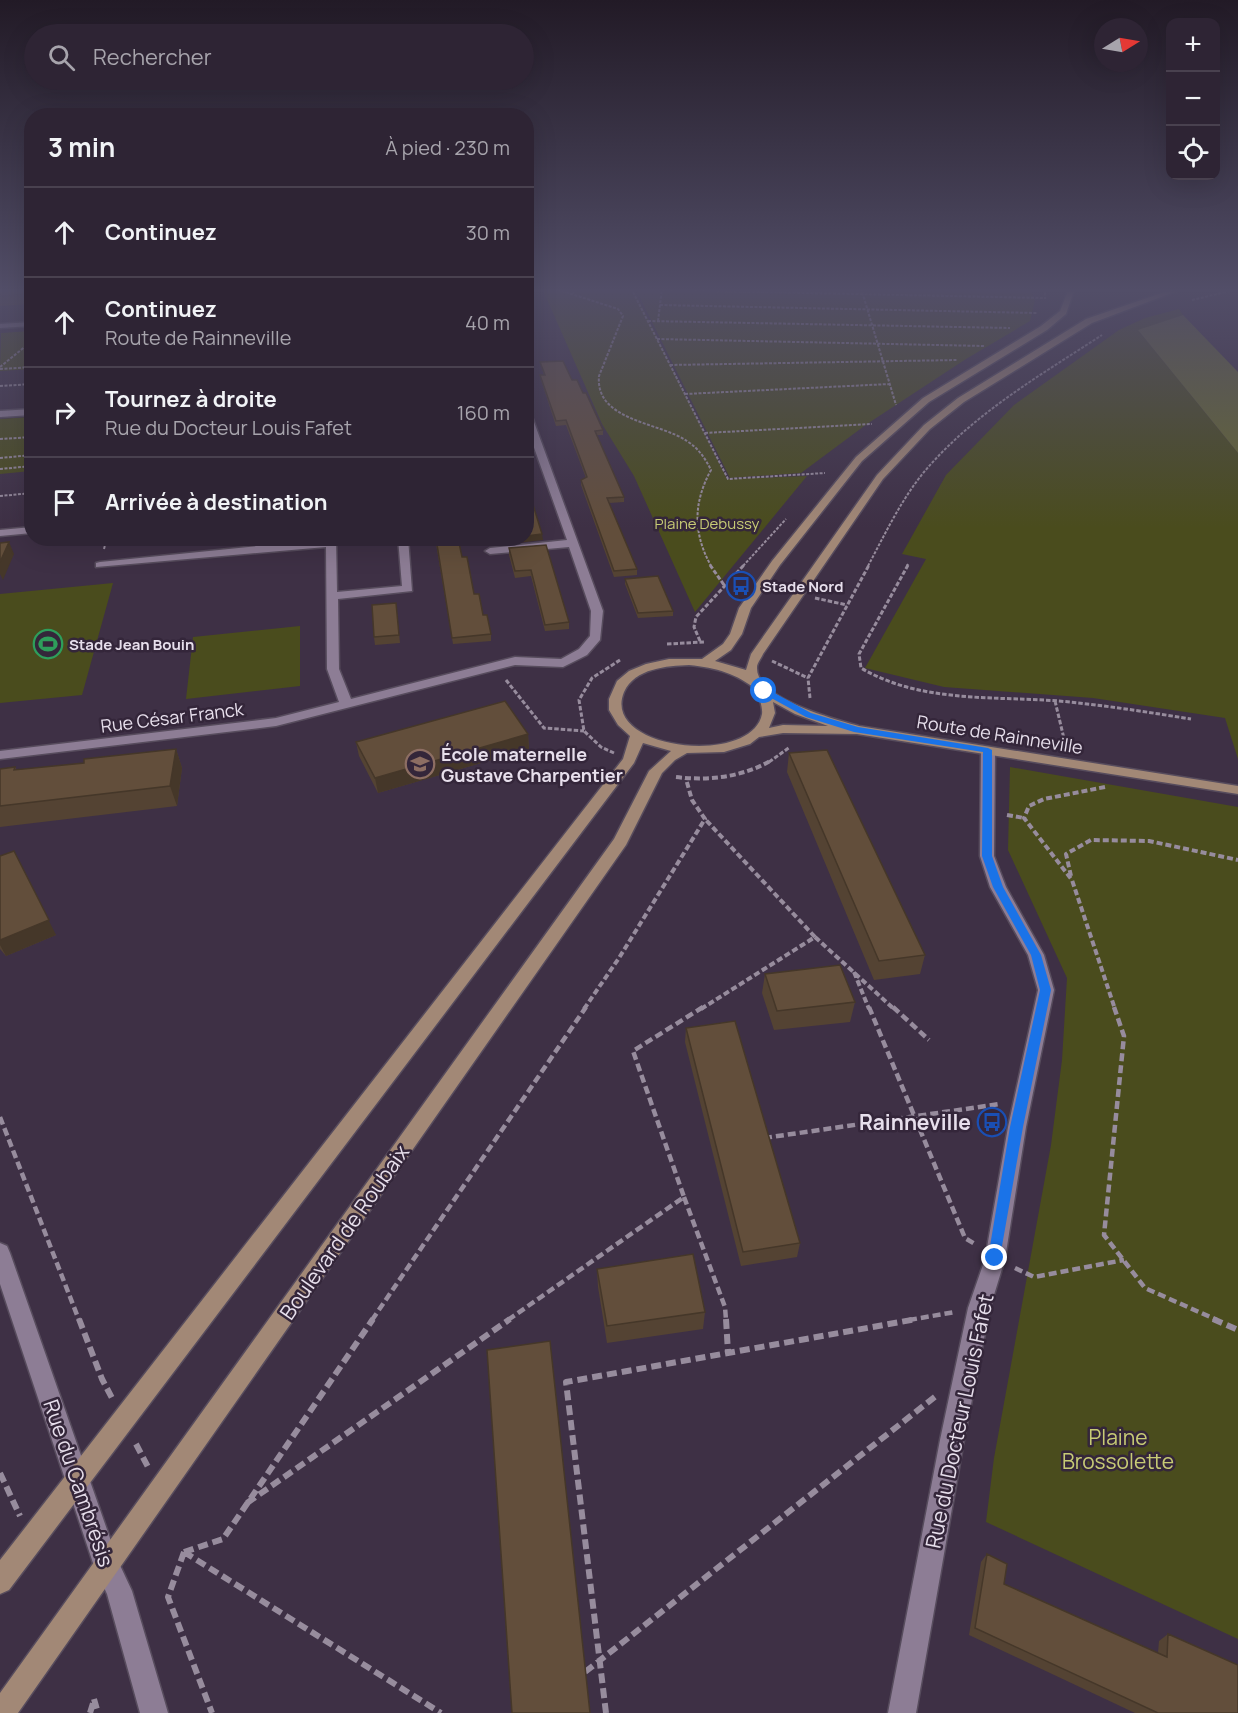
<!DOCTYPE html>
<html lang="fr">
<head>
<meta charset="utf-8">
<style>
  body { margin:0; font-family:Manrope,sans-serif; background:#362c3c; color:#f1f3f6 }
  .controls { position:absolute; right:18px; top:18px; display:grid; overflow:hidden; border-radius:12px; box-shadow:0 6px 24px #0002 }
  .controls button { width:54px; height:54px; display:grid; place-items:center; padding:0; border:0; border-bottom:2px solid #49414f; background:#2e2434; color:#f1f3f6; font:30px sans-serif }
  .compass { position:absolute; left:1094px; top:18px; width:54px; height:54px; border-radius:50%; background:#2e2434; box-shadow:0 6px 24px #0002; rotate:79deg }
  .stop { position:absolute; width:18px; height:18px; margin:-14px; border:4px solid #1a73e8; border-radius:50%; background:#fff }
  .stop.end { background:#1a73e8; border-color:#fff; box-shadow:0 2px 6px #0008 }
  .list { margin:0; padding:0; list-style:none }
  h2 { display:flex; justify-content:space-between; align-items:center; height:78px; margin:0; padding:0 24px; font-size:26px }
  h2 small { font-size:20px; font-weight:400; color:#a7a4ac }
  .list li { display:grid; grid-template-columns:39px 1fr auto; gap:18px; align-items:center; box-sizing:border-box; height:90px; padding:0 24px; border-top:2px solid #49414f }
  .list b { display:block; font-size:22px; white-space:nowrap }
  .list p { margin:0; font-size:20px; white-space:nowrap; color:#a7a4ac }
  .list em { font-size:20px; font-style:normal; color:#a7a4ac }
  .icon { flex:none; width:33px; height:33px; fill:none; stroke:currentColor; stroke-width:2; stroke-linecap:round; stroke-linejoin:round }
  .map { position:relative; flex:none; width:1238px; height:1713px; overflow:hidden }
  .search { position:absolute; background:#2e2434; box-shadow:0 6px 24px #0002; left:24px; top:24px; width:510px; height:66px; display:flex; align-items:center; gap:15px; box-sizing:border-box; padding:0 21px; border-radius:33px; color:#a7a4ac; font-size:22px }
  .panel { position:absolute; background:#2e2434; box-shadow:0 6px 24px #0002; left:24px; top:108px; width:510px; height:438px; border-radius:24px }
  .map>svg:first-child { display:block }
  .green { fill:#4a4c1d }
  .forest { fill:#66682f }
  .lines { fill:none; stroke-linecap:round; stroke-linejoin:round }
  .street-casing { stroke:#574c5d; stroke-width:3 }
  .secondary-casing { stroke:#574c5d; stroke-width:3 }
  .path-far4 { stroke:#978c9d; stroke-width:2; stroke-dasharray:3 1.5; stroke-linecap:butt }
  .path-far3 { stroke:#978c9d; stroke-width:3; stroke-dasharray:4.5 2; stroke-linecap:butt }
  .path-far2 { stroke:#978c9d; stroke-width:4; stroke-dasharray:6 3; stroke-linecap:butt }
  .path-far1 { stroke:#978c9d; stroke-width:4.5; stroke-dasharray:8 4; stroke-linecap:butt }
  .path { stroke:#978c9d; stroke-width:6; stroke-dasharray:10 5; stroke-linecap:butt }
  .street { fill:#8d7d95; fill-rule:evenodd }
  .secondary { fill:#a28876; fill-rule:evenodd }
  .wall { fill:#544333 }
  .shaded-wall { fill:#453729 }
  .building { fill:#624e3b; stroke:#453729; stroke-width:1.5 }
  .route { fill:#1a73e8 }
  .labels { text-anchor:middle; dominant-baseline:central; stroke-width:5; stroke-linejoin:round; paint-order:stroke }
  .far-park-label { font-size:15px; fill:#c7cb75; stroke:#34263a }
  .far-poi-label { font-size:15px; font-weight:bold; fill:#e7dfec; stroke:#34263a; text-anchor:start }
  .street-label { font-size:18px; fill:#e7dfec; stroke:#34263a }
  .poi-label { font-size:18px; font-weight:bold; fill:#e7dfec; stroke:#34263a; text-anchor:start }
  .near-poi-label { font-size:21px; font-weight:bold; fill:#e7dfec; stroke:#34263a; text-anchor:end }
  .near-street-label { font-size:21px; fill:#e7dfec; stroke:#34263a }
  .near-park-label { font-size:21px; fill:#c7cb75; stroke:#34263a }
</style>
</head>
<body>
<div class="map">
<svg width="1238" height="1713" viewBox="0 0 1238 1713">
  <rect width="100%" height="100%" fill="#3e3045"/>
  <!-- green -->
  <path class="green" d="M542 288H633L727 479 807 476 695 612 634 476 602 424Z
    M635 288H1030L1035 300 1030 321 966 359 867 424 801 473 730 478Z
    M1179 309 1183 315 1139 331 1238 453V759L1225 718 1093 698 944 687 865 668 926 559 902 554 946 475 1014 405 1119 330 1145 318Z
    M31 331V369L0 371 1 333Z
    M31 417V471L0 474V419Z
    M113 583 82 695 0 703V594Z
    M300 626V686L186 699 193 637Z
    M1010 767 1238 807V1639L986 1522 994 1458 1051 1145 1062 1060 1067 978 1008 850Z"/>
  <!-- forest -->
  <path class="forest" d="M1183 315 1238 372V453L1138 330Z"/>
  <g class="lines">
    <!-- street casing -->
    <g class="street-casing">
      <path id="street" d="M32 322V326L0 328V324Z
        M32 409V415L0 417V411Z
        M526 409 530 411 603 611 600 640 587 655 563 667 515 665 276 726 0 759V751L276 718 339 702 327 669 326 547 96 567V563L100 562 336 538 337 592 402 586 398 538H408L412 591 338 599 339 669 351 699 515 657 561 659 579 649 590 636 591 611 569 547 490 554 485 551 490 548 567 540 526 425Z
        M32 527V533L0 536V530Z
        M988 747 995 751 994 856 1006 887 1044 955 1054 990 1026 1127 1005 1259 990 1308 964 1440 916 1713H888L940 1440 968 1308 985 1259 1008 1127 1038 990 1028 955 990 887 980 856 981 751Z
        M0 1243 7 1246 10 1253 118 1561 132 1591 168 1713H140L107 1594 94 1566 0 1284Z"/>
    </g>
    <!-- secondary casing -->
    <g class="secondary-casing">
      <path id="secondary" d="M1069 288H1075L1066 314 1047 330 929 402 862 461 780 565 751 608 742 634 731 650 715 661 746 670 751 654 877 475 924 425 958 398 1086 319 1176 288H1185L1092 323 964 402 930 429 883 479 763 654C762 657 757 663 757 667 755 699 835 719 859 726L1238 786V794L857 734 783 733 759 737 750 744 724 752 687 753 675 760 662 773 626 845 18 1713H0V1693L614 839 649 771 671 751 643 743 634 763 9 1590 0 1594V1560L623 759 630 736 618 725 609 710V699L617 681 629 671 646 664 669 659H702L723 644 730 634 739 608 772 561 856 457 923 398 1041 326 1060 311ZM689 665C717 668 736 673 758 691 759 698 763 708 762 714 752 767 600 750 624 692 635 668 667 666 689 665ZM773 702 795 714 828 726 783 725 769 728 775 713Z"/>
    </g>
    <!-- path-far4 -->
    <path class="path-far4" d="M553 288 618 309 623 316 599 376C595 421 659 422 687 441 699 449 705 458 711 470 693 503 693 533 711 566
      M631 288 728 479 825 473
      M861 288 896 405
      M1045 288V299
      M662 290 1045 298
      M572 294 579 288
      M1192 300 1238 289
      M660 305 1037 313
      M648 321 1010 328
      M658 321 662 289
      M657 339 984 346
      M670 365 957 360
      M0 367 32 341
      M0 369 32 367
      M0 386 32 384
      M685 394 890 384
      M705 433 872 424
      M0 439 32 437
      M0 458 32 455
      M0 469 32 466
      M0 496 32 493
      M104 549 107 538
      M743 566 786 519
      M868 566C885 534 901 500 924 472 973 414 1039 376 1102 335
      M907 566 908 564"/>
    <!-- path-far3 -->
    <path class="path-far3" d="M710 565 724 585
      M908 565 859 654 861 668C920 703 992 696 1059 701 1103 705 1147 712 1191 719
      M815 598 847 605
      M700 641 694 627 696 617 744 565
      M667 644 704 642
      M772 661 808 678
      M506 680 544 728 584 731
      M810 698 808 678 869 565
      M1055 701 1066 747
      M614 753 601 747 584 731 579 700 592 678 620 660
      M769 762 790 747"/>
    <!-- path-far2 -->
    <path class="path-far2" d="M676 777C709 781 743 777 772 760
      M1105 787 1044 799 1029 806 1024 818 1072 880 1115 1009
      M1007 815 1024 818
      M1071 876 1066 854 1091 840 1149 841 1238 860
      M815 937 894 1009
      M854 972 869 1009
      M584 1009 619 958 705 819 692 800 686 779
      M701 1009 815 937 705 819"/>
    <!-- path-far1 -->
    <path class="path-far1" d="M869 1007 965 1238 975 1244
      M893 1007 929 1040
      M1114 1007 1124 1036 1104 1235 1145 1288 1217 1320
      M0 1117 79 1320
      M764 1138 1000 1104
      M684 1197 725 1307 726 1320
      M1015 1268 1034 1277 1124 1260
      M372 1320 586 1007
      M508 1320 684 1197 633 1051 703 1007
      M909 1320 955 1312"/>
    <!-- path -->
    <path class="path" d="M79 1319 102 1379 112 1398
      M726 1319 728 1352
      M1213 1319 1238 1330
      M136 1444 148 1467
      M0 1473 20 1516
      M247 1503 510 1319
      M184 1552 223 1539 373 1319
      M184 1552 441 1713
      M184 1552 168 1597 212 1713
      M585 1672 936 1396
      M94 1699 98 1713
      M90 1713 94 1700
      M606 1713 566 1382 917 1319"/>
    <!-- street -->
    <use href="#street" class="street"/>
    <!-- secondary -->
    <use href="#secondary" class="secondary"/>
  </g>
  <!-- wall -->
  <path class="wall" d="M0 288H32V304L0 306Z
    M540 362 572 380 583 393 603 430V435H597L624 497V502L609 503 637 569V575L614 577 581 485V480L586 478 566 425 556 426 541 380 540 375H544L541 366Z
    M232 538H279L233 543Z
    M435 538 462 557 474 594 491 634V641L453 644Z
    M546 545 569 622V629L545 631 531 576 515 578 509 555V548Z
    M625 579 673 611V616L638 618 625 584Z
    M396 603 400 643 375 645 374 637Z
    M528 734 529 749 378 793 359 756 356 742Z
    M176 749 182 768 177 806 0 827V769L15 767 17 770 84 763Z
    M789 753 925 955 920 974 874 980 787 772Z
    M0 856 56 935 6 956 0 949Z
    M765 974 855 1002 850 1022 774 1030 762 993Z
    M686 1028 800 1243 797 1257 741 1266 685 1042Z
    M597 1269 705 1312 703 1329 607 1343 598 1287Z
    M987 1554 1004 1584 1158 1653 1159 1641 1168 1634 1238 1713H1135L969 1635 981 1562Z"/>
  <!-- shaded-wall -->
  <path class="shaded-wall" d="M542 534 543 540 507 544 506 538H526V536Z
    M9 542 14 554 3 580 0 574V562Z
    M528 734 529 749 378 793 375 778Z
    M176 749 182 768 177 806 170 786Z
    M14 851 56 935 6 956 0 945V940Z"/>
  <!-- building -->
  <path class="building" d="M0 288H32V294L0 296Z
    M563 361 572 380H577L583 393H586L603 430 595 431 624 497 607 498 637 569 614 571 581 480 587 477 566 420 556 421 540 375H545L540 362Z
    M526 482 542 534 526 536Z
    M436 538H458L462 557H467L474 594H479L483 615H487L491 634 452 638Z
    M9 542 0 562V543Z
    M546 545 569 622 545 625 531 570 515 571 509 548Z
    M658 576 673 611 638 613 625 579Z
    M396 603 399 635 374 637 372 605Z
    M505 701 528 734 375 778 356 742Z
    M176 749 170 786 0 806V769L15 767 14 770 84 763V759Z
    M827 750 925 955 879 961 789 753Z
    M14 851 49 920 0 940V856Z
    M840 965 855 1002 777 1011 765 974Z
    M735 1021 800 1243 743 1252 686 1028Z
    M693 1254 705 1312 607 1326 597 1269Z
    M550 1341 590 1713H512L487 1350Z
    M987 1554 1007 1564 1004 1584 1167 1657 1168 1634 1238 1665V1713H1158L975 1628Z"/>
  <!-- sky -->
  <linearGradient id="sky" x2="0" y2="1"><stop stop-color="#221a26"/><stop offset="0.55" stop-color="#524e68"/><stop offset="1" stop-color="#524e68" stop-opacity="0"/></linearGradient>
  <rect width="1238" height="528" fill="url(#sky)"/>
  <!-- route -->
  <path class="route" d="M762 689H767L811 713 858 727 988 748 992 750V856L1003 887 1041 955 1051 990 1023 1127 999 1263 995 1265 990 1263 988 1258 1010 1127 1040 990 1031 955 993 887 982 856 983 752 854 732 806 717 762 693Z"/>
  <!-- icons -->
  <defs>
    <g id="bus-ring" transform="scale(1.5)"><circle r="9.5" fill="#34263a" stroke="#1a4fb4" stroke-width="1.5"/><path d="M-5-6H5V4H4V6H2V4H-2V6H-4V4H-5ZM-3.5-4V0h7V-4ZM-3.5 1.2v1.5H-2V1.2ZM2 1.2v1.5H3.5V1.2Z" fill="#1a4fb4"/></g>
    <g id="stadium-ring" transform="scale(1.5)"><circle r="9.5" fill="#34263a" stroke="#2e9e5b" stroke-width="1.5"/><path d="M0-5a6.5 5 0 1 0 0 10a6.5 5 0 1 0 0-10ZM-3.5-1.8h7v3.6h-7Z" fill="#2e9e5b"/></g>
    <g id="school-ring" transform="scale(1.5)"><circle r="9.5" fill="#34263a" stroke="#8d6e63" stroke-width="1.5"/><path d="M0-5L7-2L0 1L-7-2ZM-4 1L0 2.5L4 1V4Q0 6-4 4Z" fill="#8d6e63"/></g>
  </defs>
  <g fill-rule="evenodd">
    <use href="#bus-ring" x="741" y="586"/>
    <use href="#stadium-ring" x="48" y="644"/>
    <use href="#school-ring" x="420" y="764"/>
    <use href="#bus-ring" x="992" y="1122"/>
  </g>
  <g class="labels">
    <!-- far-park labels -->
    <g class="far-park-label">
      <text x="707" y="523">Plaine Debussy</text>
    </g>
    <!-- far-poi labels -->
    <g class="far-poi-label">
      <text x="762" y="586">Stade Nord</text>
      <text x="69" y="644">Stade Jean Bouin</text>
    </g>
    <!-- street labels -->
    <g class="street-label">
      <text transform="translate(172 717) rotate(-7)">Rue César Franck</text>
      <text transform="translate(1000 734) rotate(9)">Route de Rainneville</text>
    </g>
    <!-- poi labels -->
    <g class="poi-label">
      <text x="441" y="754">École maternelle<tspan x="441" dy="21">Gustave Charpentier</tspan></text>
    </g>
    <!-- near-poi labels -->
    <g class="near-poi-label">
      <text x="971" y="1122">Rainneville</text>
    </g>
    <!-- near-street labels -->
    <g class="near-street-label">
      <text transform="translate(344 1232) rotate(-55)">Boulevard de Roubaix</text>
      <text transform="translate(959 1421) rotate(-78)">Rue du Docteur Louis Fafet</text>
      <text transform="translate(79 1483) rotate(71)">Rue du Cambrésis</text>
    </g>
    <!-- near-park labels -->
    <g class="near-park-label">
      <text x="1118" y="1437">Plaine<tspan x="1118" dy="24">Brossolette</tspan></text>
    </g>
  </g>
</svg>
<div class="controls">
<button>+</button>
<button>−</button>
<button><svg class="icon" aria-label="locate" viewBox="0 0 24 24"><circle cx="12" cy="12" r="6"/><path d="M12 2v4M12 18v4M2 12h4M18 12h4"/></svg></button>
</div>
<svg class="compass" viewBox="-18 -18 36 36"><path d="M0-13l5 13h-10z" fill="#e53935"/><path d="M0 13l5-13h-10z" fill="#a7a4ac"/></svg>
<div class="stop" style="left:764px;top:691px"></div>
<div class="stop end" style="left:995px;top:1258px"></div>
<div class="search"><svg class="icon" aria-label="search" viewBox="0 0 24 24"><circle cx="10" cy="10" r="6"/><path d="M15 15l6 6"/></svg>Rechercher</div>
<section class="panel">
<h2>3 min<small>À pied · 230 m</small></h2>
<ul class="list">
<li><svg class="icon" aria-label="ahead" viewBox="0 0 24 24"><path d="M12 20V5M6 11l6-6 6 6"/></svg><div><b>Continuez</b></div><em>30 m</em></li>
<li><svg class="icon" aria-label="ahead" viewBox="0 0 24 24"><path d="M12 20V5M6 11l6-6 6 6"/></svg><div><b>Continuez</b><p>Route de Rainneville</p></div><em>40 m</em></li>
<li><svg class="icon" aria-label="right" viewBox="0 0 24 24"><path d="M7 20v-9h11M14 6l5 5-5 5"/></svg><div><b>Tournez à droite</b><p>Rue du Docteur Louis Fafet</p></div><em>160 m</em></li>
<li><svg class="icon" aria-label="arrive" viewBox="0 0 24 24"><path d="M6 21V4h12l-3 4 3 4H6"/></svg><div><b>Arrivée à destination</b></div></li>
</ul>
</section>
</div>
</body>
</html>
